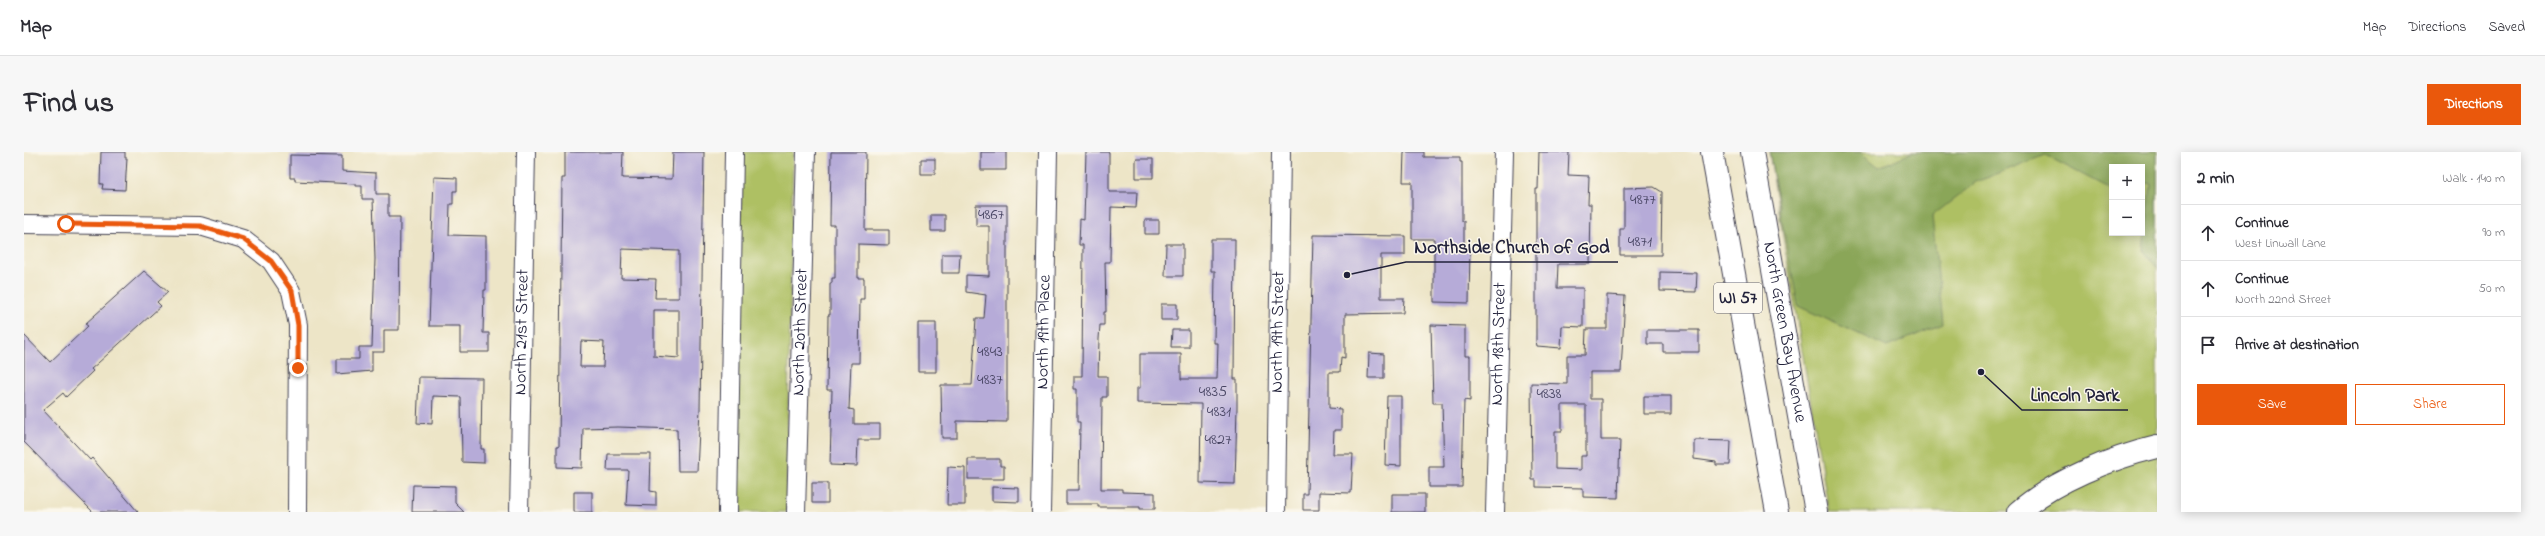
<!DOCTYPE html>
<html lang="en">
<head>
<meta charset="utf-8">
<style>
  body { margin:0; font-family:"Indie Flower",sans-serif; background:#f7f7f7; color:#2b2b33 }
  .controls { position:absolute; right:12px; top:12px; display:grid; overflow:hidden; border-radius:0px; box-shadow:0 2px 10px #0003 }
  .controls button { width:36px; height:36px; display:grid; place-items:center; padding:0; border:0; border-bottom:1px solid #e1e1e2; background:#fff; color:#2b2b33; font:20px sans-serif }
  .stop { position:absolute; width:12px; height:12px; margin:-9px; border:3px solid #ea580c; border-radius:50%; background:#fff }
  .stop.end { background:#ea580c; border-color:#fff; box-shadow:0 1px 4px #0008 }
  .list { margin:0; padding:0; list-style:none }
  h2 { display:flex; justify-content:space-between; align-items:center; height:52px; margin:0; padding:0 16px; font-size:17px }
  h2 small { font-size:13px; font-weight:400; color:#7c7c81 }
  .list li { display:grid; grid-template-columns:26px 1fr auto; gap:12px; align-items:center; box-sizing:border-box; height:56px; padding:0 16px; border-top:1px solid #e1e1e2 }
  .list b { display:block; font-size:15px; white-space:nowrap }
  .list p { margin:0; font-size:13px; white-space:nowrap; color:#7c7c81 }
  .list em { font-size:13px; font-style:normal; color:#7c7c81 }
  .actions { display:flex; gap:8px; padding:12px 16px }
  .actions a { flex:1; padding:9px 0; border:1px solid #ea580c; border-radius:0px; text-align:center; font-size:14px; color:#ea580c }
  .actions .main { background:#ea580c; color:#fff }
  .icon { flex:none; width:22px; height:22px; fill:none; stroke:currentColor; stroke-width:2; stroke-linecap:round; stroke-linejoin:round }
  .map { position:relative; flex:none; width:2133px; height:360px; overflow:hidden; border-radius:0px }
  header { display:flex; align-items:center; gap:24px; box-sizing:border-box; height:56px; padding:0 20px; background:#fff; border-bottom:1px solid #e1e1e2 }
  header strong { font-size:19px }
  nav { display:flex; gap:22px; margin-inline-start:auto; font-size:14px }
  .intro { display:flex; align-items:center; justify-content:space-between; box-sizing:border-box; height:96px; padding:0 24px }
  h1 { margin:0; font-size:28px }
  .button { padding:10px 18px; border-radius:0px; background:#ea580c; color:#fff; font-size:14px; font-weight:700 }
  main { display:flex; gap:24px; padding:0 24px }
  aside { flex:1; background:#fff; border-radius:0px; box-shadow:0 2px 10px #0003 }
  .map>svg:first-child { display:block }
  .green { fill:#aec063; stroke:#68714f; fill-rule:evenodd }
  .forest { fill:#8aa659; stroke:#56644a }
  .building { fill:#b6abd8; fill-rule:evenodd }
  .lines { fill:none; stroke-linecap:round; stroke-linejoin:round }
  .street-casing { stroke:#403f50; stroke-width:20 }
  .secondary-casing { stroke:#403f50; stroke-width:24 }
  .primary-casing { stroke:#403f50; stroke-width:24 }
  .street { stroke:#fff; stroke-width:18 }
  .secondary { stroke:#fff; stroke-width:22 }
  .primary { stroke:#fff; stroke-width:22 }
  .route { stroke:#ea580c; stroke-width:5 }
  .labels { text-anchor:middle; dominant-baseline:central; stroke-width:3; stroke-linejoin:round; paint-order:stroke }
  .number-label { font-size:16px; fill:#474462 }
  .shield { fill:#fbf7ec; stroke:#636270; stroke-width:1 }
  .shield-label { font-size:17px; font-weight:bold; fill:#22223b }
  .street-label { font-size:18px; fill:#22223b; stroke:#fbf7ec }
  .leader { fill:none; stroke:#22223b; stroke-width:1.5 }
  .callout-dot { fill:#22223b; stroke:#fbf7ec; stroke-width:1.5 }
  .callout-label { font-size:19px; text-anchor:middle; font-weight:bold; fill:#22223b; stroke:#fbf7ec; stroke-width:3; stroke-linejoin:round; paint-order:stroke }
</style>
</head>
<body>
<header>
<strong>Map</strong>
<nav><a>Map</a><a>Directions</a><a>Saved</a></nav>
</header>
<div class="intro"><h1>Find us</h1><a class="button">Directions</a></div>
<main>
<div class="map">
<svg width="2133" height="360" viewBox="0 0 2133 360">
  <rect width="100%" height="100%" fill="#fbf7ec"/>
  <filter id="ink" filterUnits="userSpaceOnUse"><feTurbulence type="fractalNoise" baseFrequency=".025" numOctaves="2"/><feDisplacementMap in="SourceGraphic" scale="8" xChannelSelector="R" yChannelSelector="G"/><feConvolveMatrix kernelMatrix="1 2 1 2 8 2 1 2 1" color-interpolation-filters="sRGB"/></filter>
  <filter id="wash" filterUnits="userSpaceOnUse"><feTurbulence type="fractalNoise" baseFrequency=".012" numOctaves="4" result="noise"/><feDisplacementMap in="SourceGraphic" scale="16" xChannelSelector="R" yChannelSelector="G"/><feGaussianBlur stdDeviation="0.9" result="paint"/><feColorMatrix in="noise" values="0 0 0 0 0 0 0 0 0 0 0 0 0 0 0 0 0 1.4 0 .05"/><feComposite in="paint" operator="in"/></filter>
  <g filter="url(#wash)">
    <rect width="100%" height="100%" fill="#ede5c7"/>
    <!-- green -->
    <path class="green" d="M718 0H769L762 360H711Z
      M1745 0H2133V360H1805ZM2088 15H2118V81H2088Z"/>
    <!-- forest -->
    <path class="forest" d="M1745 0H1836L1855 15 1889 0H2133V116L2120 99 2127 32 2118 30V15H2088V38L2021 3 1952 30 1908 64 1919 172 1863 195 1774 154Z"/>
    <g id="blocks">
      <!-- building -->
      <path class="building" d="M77 0H101V6H103L101 38 78 37 79 32H76Z
        M541 0H599L598 26 648 27 649 0H680L676 257 673 319H654L653 277 594 275 559 276 558 316 533 315V294H535L538 26H541ZM598 97 655 99V146H631L632 127 597 126ZM630 158H655V206L630 204ZM557 189 580 190 579 215H556Z
        M807 0H842L841 78H865V93L834 92V126H840V147H836L835 211H827L825 257 830 258V272H856V288H834L833 314 806 313 808 238H803L804 163H806V131H808V126H811V73H806Z
        M957 0H982V18H957Z
        M1062 0H1085V40H1113L1112 56 1087 55 1086 110H1081L1082 160H1080V173H1076L1075 187 1074 224H1083V245H1078L1077 337H1098V340L1131 341V357H1116V355H1074V352H1042V338H1055L1056 270H1053V237H1050V224H1058L1059 93H1055L1056 67 1060 68Z
        M1380 0H1400V5H1436V10H1438V69H1440V94L1446 95 1445 151 1410 150V87H1388V30H1379Z
        M1515 0H1545L1544 23 1565 24 1564 52H1567L1566 112H1534L1533 136H1559V175L1538 174 1537 196 1513 194 1512 189V37H1514Z
        M266 3 318 4V19L352 21V42H364V65H376L375 178H360V200H348V219L313 222V207H335V195H348L351 107 349 47H338V34H331V32L271 29V26H266Z
        M897 7H911V22H897Z
        M1112 7H1129V26H1112Z
        M410 25 433 26V39H429V52H426L425 83 462 84V138H460L459 181H465V200H436V174H405Z
        M1630 35 1638 40 1637 103H1596V77H1600V36Z
        M952 53H983V270L933 269V286H918L917 233H948L952 166H960L962 143 942 140V123L965 124V74H952Z
        M907 63H921V79H907Z
        M1121 68H1135V82H1121Z
        M1289 83 1381 84V103H1357V146H1380L1379 161 1321 162V206L1317 205 1316 220H1305V256L1317 257V278H1310L1309 302H1329L1327 341 1295 340V358H1279V342H1283Z
        M1187 87H1211L1210 227H1213V255L1211 332 1176 331 1177 252 1113 251V236H1116V202H1157V227H1193L1194 191H1190L1191 119H1187Z
        M1142 92H1159V124H1141Z
        M918 102H936L935 121H918Z
        M120 119 144 140 133 150 137 154 74 211 67 217 69 219 42 245 39 241 19 258 66 308 68 306 114 360H69L0 290V183L26 210 64 174 61 172Z
        M1636 120 1673 121 1672 140 1636 139Z
        M1583 143 1601 144 1597 220H1566V247H1577V288H1596L1594 346 1559 345V336L1512 335V328H1508L1507 231 1543 232V203H1561L1562 177H1583ZM1538 253H1562V304H1557V318L1531 317V279H1538Z
        M1137 152H1153V168H1137Z
        M894 171H912V220H894Z
        M1407 173 1441 174V204H1446V249L1440 248 1438 335H1405V315H1420L1418 251H1409Z
        M1148 178H1165V195H1147Z
        M1623 178H1675V200H1639V192H1623Z
        M1345 201 1360 202V226H1344Z
        M395 225 458 226 457 297H460V311L438 310 437 245 409 244 408 272 393 271Z
        M1363 244H1377V314L1361 313Z
        M1620 244H1647V262H1620Z
        M1670 288 1707 289 1706 313H1692V310L1670 307Z
        M584 302H627L626 339 632 340V354L602 353 604 318H583Z
        M944 307H976V314H980V327H944Z
        M924 315 941 316V353H923Z
        M788 331H804V351H788Z
        M389 333 431 334V351L440 360H388Z
        M968 335 995 336V350L968 349Z
        M550 340H568V360H550Z
        M1368 342H1401V360H1368Z"/>
    </g>
  </g>
  <g filter="url(#ink)">
    <use href="#blocks" fill-opacity="0" stroke="#403f50" stroke-width="1"/>
    <g class="lines">
      <!-- street casing -->
      <g class="street-casing">
        <g id="street">
          <path d="M0 72 176 74 219 87 247 109 267 139 274 173 273 360"/>
          <path id="s1" d="M495 360 502 0"/>
          <path d="M704 360 710 0"/>
          <path id="s2" d="M772 360 782 0"/>
          <path id="s3" d="M1017 360 1024 0"/>
          <path id="s4" d="M1252 360 1257 0"/>
          <path id="s5" d="M1471 360 1480 0"/>
        </g>
      </g>
      <!-- secondary casing -->
      <g class="secondary-casing">
        <path id="secondary" d="M1994 360C2030 329 2087 306 2133 295"/>
      </g>
      <!-- primary casing -->
      <g class="primary-casing">
        <g id="primary">
          <path d="M1688 0 1753 360"/>
          <path id="s6" d="M1728 0 1792 360"/>
        </g>
      </g>
      <!-- street -->
      <use href="#street" class="street"/>
      <!-- secondary -->
      <use href="#secondary" class="secondary"/>
      <!-- primary -->
      <use href="#primary" class="primary"/>
    </g>
  </g>
  <g class="lines" filter="url(#ink)">
    <!-- route -->
    <path class="route" d="M42 72 176 74 219 87 247 109 268 139 274 173V216"/>
  </g>
  <g class="labels">
    <!-- number labels -->
    <g class="number-label">
      <text x="1619" y="48">4877</text>
      <text x="967" y="63">4867</text>
      <text x="1616" y="90">4871</text>
      <text x="966" y="200">4843</text>
      <text x="966" y="228">4837</text>
      <text x="1189" y="240">4835</text>
      <text x="1525" y="242">4838</text>
      <text x="1195" y="260">4831</text>
      <text x="1194" y="288">4827</text>
    </g>
    <!-- shield labels -->
    <rect class="shield" x="1690" y="131" width="48" height="30" rx="3"/>
    <g class="shield-label">
      <text x="1714" y="146">WI 57</text>
    </g>
    <!-- street labels -->
    <g class="street-label">
      <text stroke="none"><textPath href="#s1" startOffset="180">North 21st Street</textPath></text>
      <text stroke="none"><textPath href="#s2" startOffset="180">North 20th Street</textPath></text>
      <text stroke="none"><textPath href="#s3" startOffset="180">North 19th Place</textPath></text>
      <text stroke="none"><textPath href="#s4" startOffset="180">North 19th Street</textPath></text>
      <text stroke="none"><textPath href="#s6" startOffset="183">North Green Bay Avenue</textPath></text>
      <text stroke="none"><textPath href="#s5" startOffset="168">North 18th Street</textPath></text>
    </g>
  </g>
  <!-- callouts -->
  <path class="leader" d="M1323 123L1382 110H1594M1957 220L1998 258H2104"/>
  <g class="callout-dot">
    <circle cx="1323" cy="123" r="4"/>
    <circle cx="1957" cy="220" r="4"/>
  </g>
  <g class="callout-label">
    <text x="1488" y="101">Northside Church of God</text>
    <text x="2051" y="249">Lincoln Park</text>
  </g>
</svg>
<div class="controls">
<button>+</button>
<button>−</button>
</div>
<div class="stop" style="left:42px;top:72px"></div>
<div class="stop end" style="left:274px;top:216px"></div>
</div>
<aside>
<h2>2 min<small>Walk · 140 m</small></h2>
<ul class="list">
<li><svg class="icon" aria-label="ahead" viewBox="0 0 24 24"><path d="M12 20V5M6 11l6-6 6 6"/></svg><div><b>Continue</b><p>West Linwall Lane</p></div><em>90 m</em></li>
<li><svg class="icon" aria-label="ahead" viewBox="0 0 24 24"><path d="M12 20V5M6 11l6-6 6 6"/></svg><div><b>Continue</b><p>North 22nd Street</p></div><em>50 m</em></li>
<li><svg class="icon" aria-label="arrive" viewBox="0 0 24 24"><path d="M6 21V4h12l-3 4 3 4H6"/></svg><div><b>Arrive at destination</b></div></li>
</ul>
<div class="actions"><a class="main">Save</a><a>Share</a></div>
</aside>
</main>
</body>
</html>
